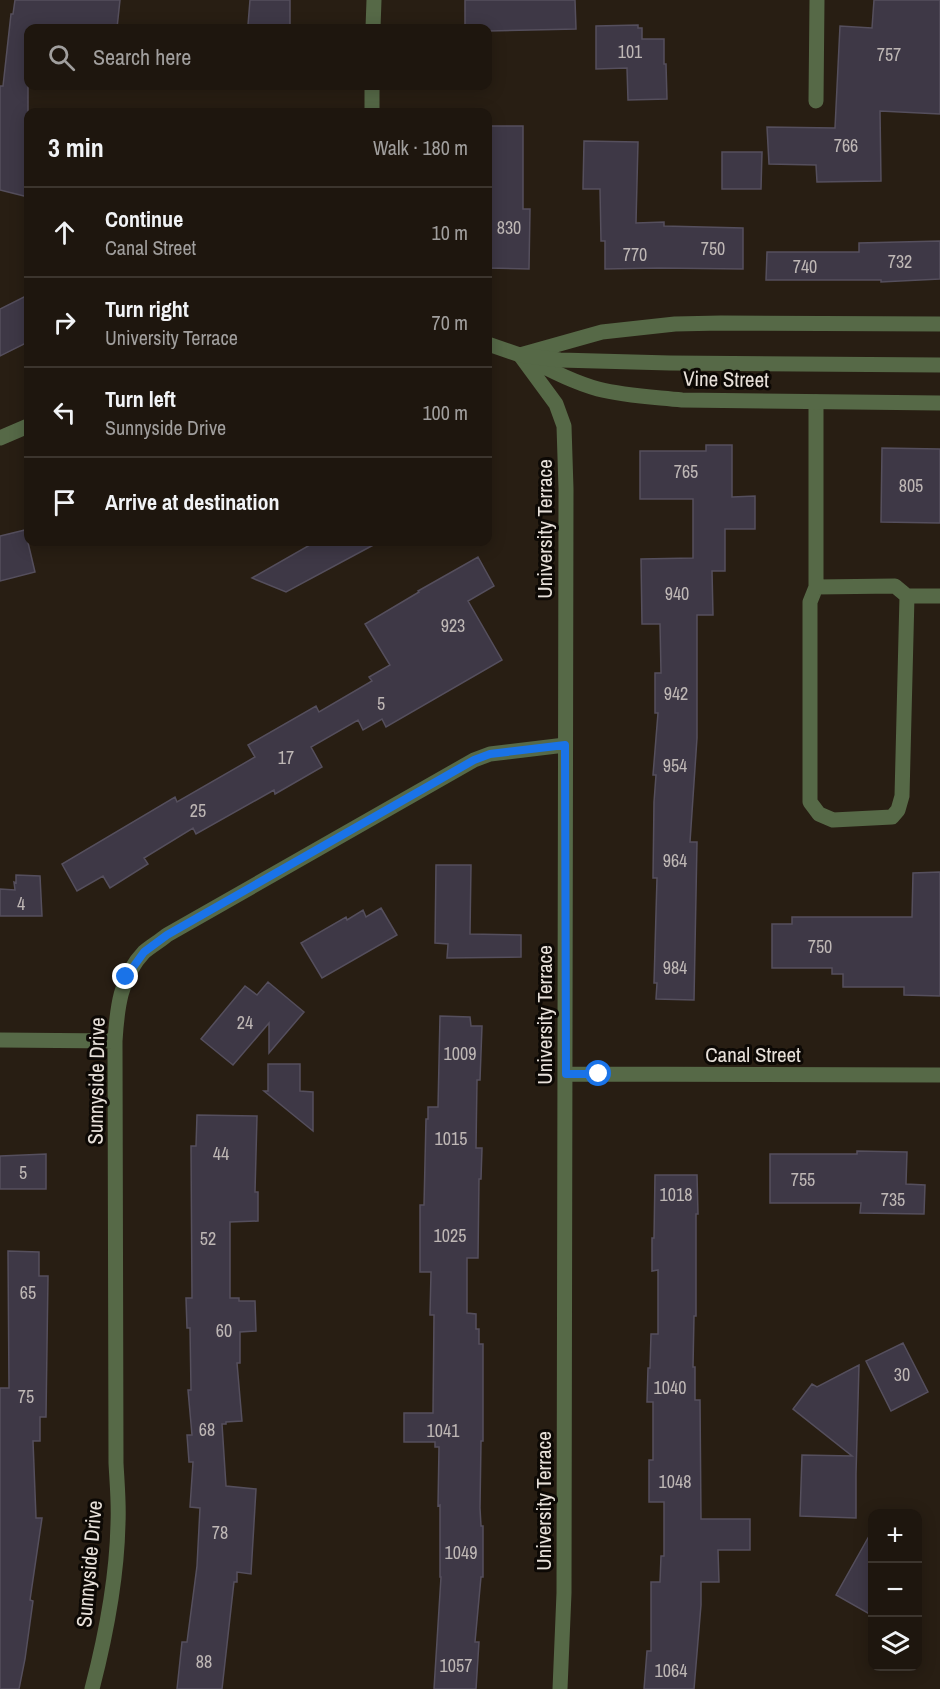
<!DOCTYPE html>
<html lang="en">
<head>
<meta charset="utf-8">
<style>
  body { margin:0; font-family:"Archivo Narrow",sans-serif; background:#2b231c; color:#f1f3f6 }
  .controls { position:absolute; right:18px; bottom:18px; display:grid; overflow:hidden; border-radius:12px; box-shadow:0 3px 15px #0003 }
  .controls button { width:54px; height:54px; display:grid; place-items:center; padding:0; border:0; border-bottom:2px solid #3c352e; background:#1e160e; color:#f1f3f6; font:30px sans-serif }
  .stop { position:absolute; width:18px; height:18px; margin:-14px; border:4px solid #1a73e8; border-radius:50%; background:#fff }
  .stop.end { background:#1a73e8; border-color:#fff; box-shadow:0 2px 6px #0008 }
  .list { margin:0; padding:0; list-style:none }
  h2 { display:flex; justify-content:space-between; align-items:center; height:78px; margin:0; padding:0 24px; font-size:26px }
  h2 small { font-size:20px; font-weight:400; color:#a19f9e }
  .list li { display:grid; grid-template-columns:39px 1fr auto; gap:18px; align-items:center; box-sizing:border-box; height:90px; padding:0 24px; border-top:2px solid #3c352e }
  .list b { display:block; font-size:22px; white-space:nowrap }
  .list p { margin:0; font-size:20px; white-space:nowrap; color:#a19f9e }
  .list em { font-size:20px; font-style:normal; color:#a19f9e }
  .icon { flex:none; width:33px; height:33px; fill:none; stroke:currentColor; stroke-width:2; stroke-linecap:round; stroke-linejoin:round }
  .map { position:relative; flex:none; width:940px; height:1689px; overflow:hidden }
  .search { position:absolute; background:#1e160e; box-shadow:0 3px 15px #0003; left:24px; top:24px; width:468px; height:66px; display:flex; align-items:center; gap:15px; box-sizing:border-box; padding:0 21px; border-radius:12px; color:#a19f9e; font-size:22px }
  .panel { position:absolute; background:#1e160e; box-shadow:0 3px 15px #0003; left:24px; top:108px; width:468px; height:438px; border-radius:12px }
  .map>svg:first-child { display:block }
  .building { fill:#3e3846; stroke:#554f5d; stroke-width:1.5 }
  .lines { fill:none; stroke-linecap:round; stroke-linejoin:round }
  .service { stroke:#566947; stroke-width:15 }
  .minor { stroke:#566947; stroke-width:15 }
  .tertiary { stroke:#566947; stroke-width:15 }
  .route { stroke:#1a73e8; stroke-width:8 }
  .labels { text-anchor:middle; dominant-baseline:central; stroke-width:6; stroke-linejoin:round; paint-order:stroke }
  .number-label { font-size:18px; fill:#beb7b5 }
  .street-label { font-size:21px; fill:#e8e1da; stroke:#0d0905 }
</style>
</head>
<body>
<div class="map">
<svg width="940" height="1689" viewBox="0 0 940 1689">
  <rect width="100%" height="100%" fill="#281e13"/>
  <!-- building -->
  <path class="building" d="M15 0H120L117 28H28V197L0 190V86H3L11 14H13Z
    M250 0H290V26L248 25Z
    M465 0H575L576 29 488 31V28H465Z
    M874 0H940V114L880 111 881 181 817 182 816 165 769 164 767 127 835 128 840 26 872 28Z
    M638 25V28H642V39H664V64H666L667 99 628 100 627 68 596 69V26Z
    M488 126H523V209H530L529 269 488 268Z
    M584 141 638 142 636 223 664 222V226L743 228V269L659 268 605 269V241H601L600 189H583Z
    M722 152H762L761 189H722Z
    M940 241V279L881 282V280H766L767 252H859V243Z
    M28 295V342L0 356V309Z
    M706 445H732V497L755 496V529H725V571H712L713 615H697V738L690 842H697L694 1000 656 999 657 983H654L657 878H653L654 802 656 775H653L658 713H655V673H661L660 624H642L641 559 693 558V499H640V451H706Z
    M882 448 940 449V523L881 522Z
    M25 530 35 572 0 581V536Z
    M315 542H379L286 592 252 578Z
    M478 557 494 586 468 601 502 660 386 727 382 719 363 730 358 720 311 747 322 767 275 794 274 790 196 834 193 828 144 858 148 864 110 888 103 876 77 891 62 864 175 797 177 802 255 757 248 745 316 706 319 712 372 681 369 677 390 665 365 624 419 592 418 591Z
    M436 865H471L470 934 521 935V957L447 958 448 944 435 943Z
    M940 872V996L904 995V987H843V974H832V968H772V924H792V917H912L913 873Z
    M16 875 40 876 42 916H0V889L15 890 14 882 16 883Z
    M381 908 397 935 322 978 301 943 346 917 347 920 363 910 366 917Z
    M268 982 304 1012 269 1053V1023L233 1065 201 1039 245 986 257 995Z
    M440 1016 470 1017 471 1026H482L480 1080H477L476 1148H482L481 1179H479L478 1258H467V1313L476 1314V1329H479V1344H483V1441H481L480 1508 481 1526H483V1577H481L475 1642H479L476 1689H434L441 1577H440V1505L438 1506 439 1447H435V1442H404V1413H433L434 1315H430L431 1272H420V1205H424L426 1119H428V1107H438Z
    M268 1064H300V1091L313 1092V1131L264 1091H268Z
    M197 1115 257 1116 255 1192H258V1221L230 1222V1298H239V1301H255L256 1331 240 1332V1363H237L242 1421 226 1422V1424H222L226 1486 256 1489 251 1574 237 1572V1582H234L222 1689H177L182 1642H187L197 1566 200 1508 190 1507 193 1462H189L187 1435H192L188 1390H191L190 1328H187L186 1298H192L191 1146H196Z
    M857 1151 907 1152 906 1184 925 1185 924 1214 860 1213 861 1203H770V1154H857Z
    M46 1154V1189H0V1156Z
    M655 1175H697L698 1214H696V1316H694L693 1367H695V1400H700L701 1519H750V1550H718L719 1582H701V1605L694 1689H644L647 1651H651V1582H660L661 1556H664V1502H649V1460H653V1402H647L648 1368H650L651 1334H658V1270L652 1271V1238H654Z
    M8 1251 39 1252V1276H48L46 1417H40V1441H33L36 1518H42L30 1600 33 1601 25 1659 19 1689H0V1388H9Z
    M903 1343 928 1392 891 1411 866 1361Z
    M859 1365 856 1474V1518L800 1516 802 1455 852 1456 793 1409 812 1384 817 1387Z
    M873 1529V1616L836 1595Z"/>
  <g class="lines">
    <!-- service -->
    <path class="service" d="M816 101 817 0
      M816 402V587L810 602V802L819 814 833 820 892 817 898 810 902 796 907 596
      M816 587 895 586 907 596H940"/>
    <!-- minor -->
    <path class="minor" d="M520 355 556 404 564 426 566 489 564 1593 560 1689
      M520 355 602 332 675 324 721 323 940 324
      M526 357C549 370 573 382 598 389 625 396 654 397 682 400L940 403
      M0 438 28 426
      M0 1040 115 1041
      M565 1074 940 1075
      M92 1689C106 1635 117 1579 118 1523 119 1503 117 1483 116 1463L115 1041C117 1009 120 977 144 952 151 946 160 941 167 935L474 760 490 754 565 745"/>
    <!-- tertiary -->
    <path class="tertiary" d="M373 28 374 0
      M372 112V86
      M488 344 520 355 560 360 670 363 940 365"/>
  </g>
  <g class="lines">
    <!-- route -->
    <path class="route" d="M126 977 144 952 167 935 474 760 490 754 565 745 566 1074H599"/>
  </g>
  <g class="labels">
    <!-- number labels -->
    <g class="number-label">
      <text x="630" y="51">101</text>
      <text x="889" y="54">757</text>
      <text x="846" y="145">766</text>
      <text x="509" y="227">830</text>
      <text x="713" y="248">750</text>
      <text x="635" y="254">770</text>
      <text x="900" y="261">732</text>
      <text x="805" y="266">740</text>
      <text x="686" y="471">765</text>
      <text x="911" y="485">805</text>
      <text x="677" y="593">940</text>
      <text x="453" y="625">923</text>
      <text x="676" y="693">942</text>
      <text x="381" y="703">5</text>
      <text x="286" y="757">17</text>
      <text x="675" y="765">954</text>
      <text x="198" y="810">25</text>
      <text x="675" y="860">964</text>
      <text x="21" y="903">4</text>
      <text x="820" y="946">750</text>
      <text x="675" y="967">984</text>
      <text x="245" y="1022">24</text>
      <text x="460" y="1053">1009</text>
      <text x="451" y="1138">1015</text>
      <text x="221" y="1153">44</text>
      <text x="23" y="1172">5</text>
      <text x="803" y="1179">755</text>
      <text x="676" y="1194">1018</text>
      <text x="893" y="1199">735</text>
      <text x="450" y="1235">1025</text>
      <text x="208" y="1238">52</text>
      <text x="28" y="1292">65</text>
      <text x="224" y="1330">60</text>
      <text x="902" y="1374">30</text>
      <text x="670" y="1387">1040</text>
      <text x="26" y="1396">75</text>
      <text x="207" y="1429">68</text>
      <text x="443" y="1430">1041</text>
      <text x="675" y="1481">1048</text>
      <text x="220" y="1532">78</text>
      <text x="461" y="1552">1049</text>
      <text x="204" y="1661">88</text>
      <text x="456" y="1665">1057</text>
      <text x="671" y="1670">1064</text>
    </g>
    <!-- street labels -->
    <g class="street-label">
      <text transform="translate(726 379) rotate(1)">Vine Street</text>
      <text transform="translate(544 529) rotate(-90)">University Terrace</text>
      <text transform="translate(544 1015) rotate(-90)">University Terrace</text>
      <text x="753" y="1054">Canal Street</text>
      <text transform="translate(96 1081) rotate(-89)">Sunnyside Drive</text>
      <text transform="translate(543 1501) rotate(-90)">University Terrace</text>
      <text transform="translate(89 1564) rotate(-85)">Sunnyside Drive</text>
    </g>
  </g>
</svg>
<div class="controls">
<button>+</button>
<button>−</button>
<button><svg class="icon" aria-label="layers" viewBox="0 0 24 24"><path d="M12 4l9 5-9 5-9-5zM3 14l9 5 9-5"/></svg></button>
</div>
<div class="stop" style="left:599px;top:1074px"></div>
<div class="stop end" style="left:126px;top:977px"></div>
<div class="search"><svg class="icon" aria-label="search" viewBox="0 0 24 24"><circle cx="10" cy="10" r="6"/><path d="M15 15l6 6"/></svg>Search here</div>
<section class="panel">
<h2>3 min<small>Walk · 180 m</small></h2>
<ul class="list">
<li><svg class="icon" aria-label="ahead" viewBox="0 0 24 24"><path d="M12 20V5M6 11l6-6 6 6"/></svg><div><b>Continue</b><p>Canal Street</p></div><em>10 m</em></li>
<li><svg class="icon" aria-label="right" viewBox="0 0 24 24"><path d="M7 20v-9h11M14 6l5 5-5 5"/></svg><div><b>Turn right</b><p>University Terrace</p></div><em>70 m</em></li>
<li><svg class="icon" aria-label="left" viewBox="0 0 24 24"><path d="M17 20v-9H6M10 6l-5 5 5 5"/></svg><div><b>Turn left</b><p>Sunnyside Drive</p></div><em>100 m</em></li>
<li><svg class="icon" aria-label="arrive" viewBox="0 0 24 24"><path d="M6 21V4h12l-3 4 3 4H6"/></svg><div><b>Arrive at destination</b></div></li>
</ul>
</section>
</div>
</body>
</html>
